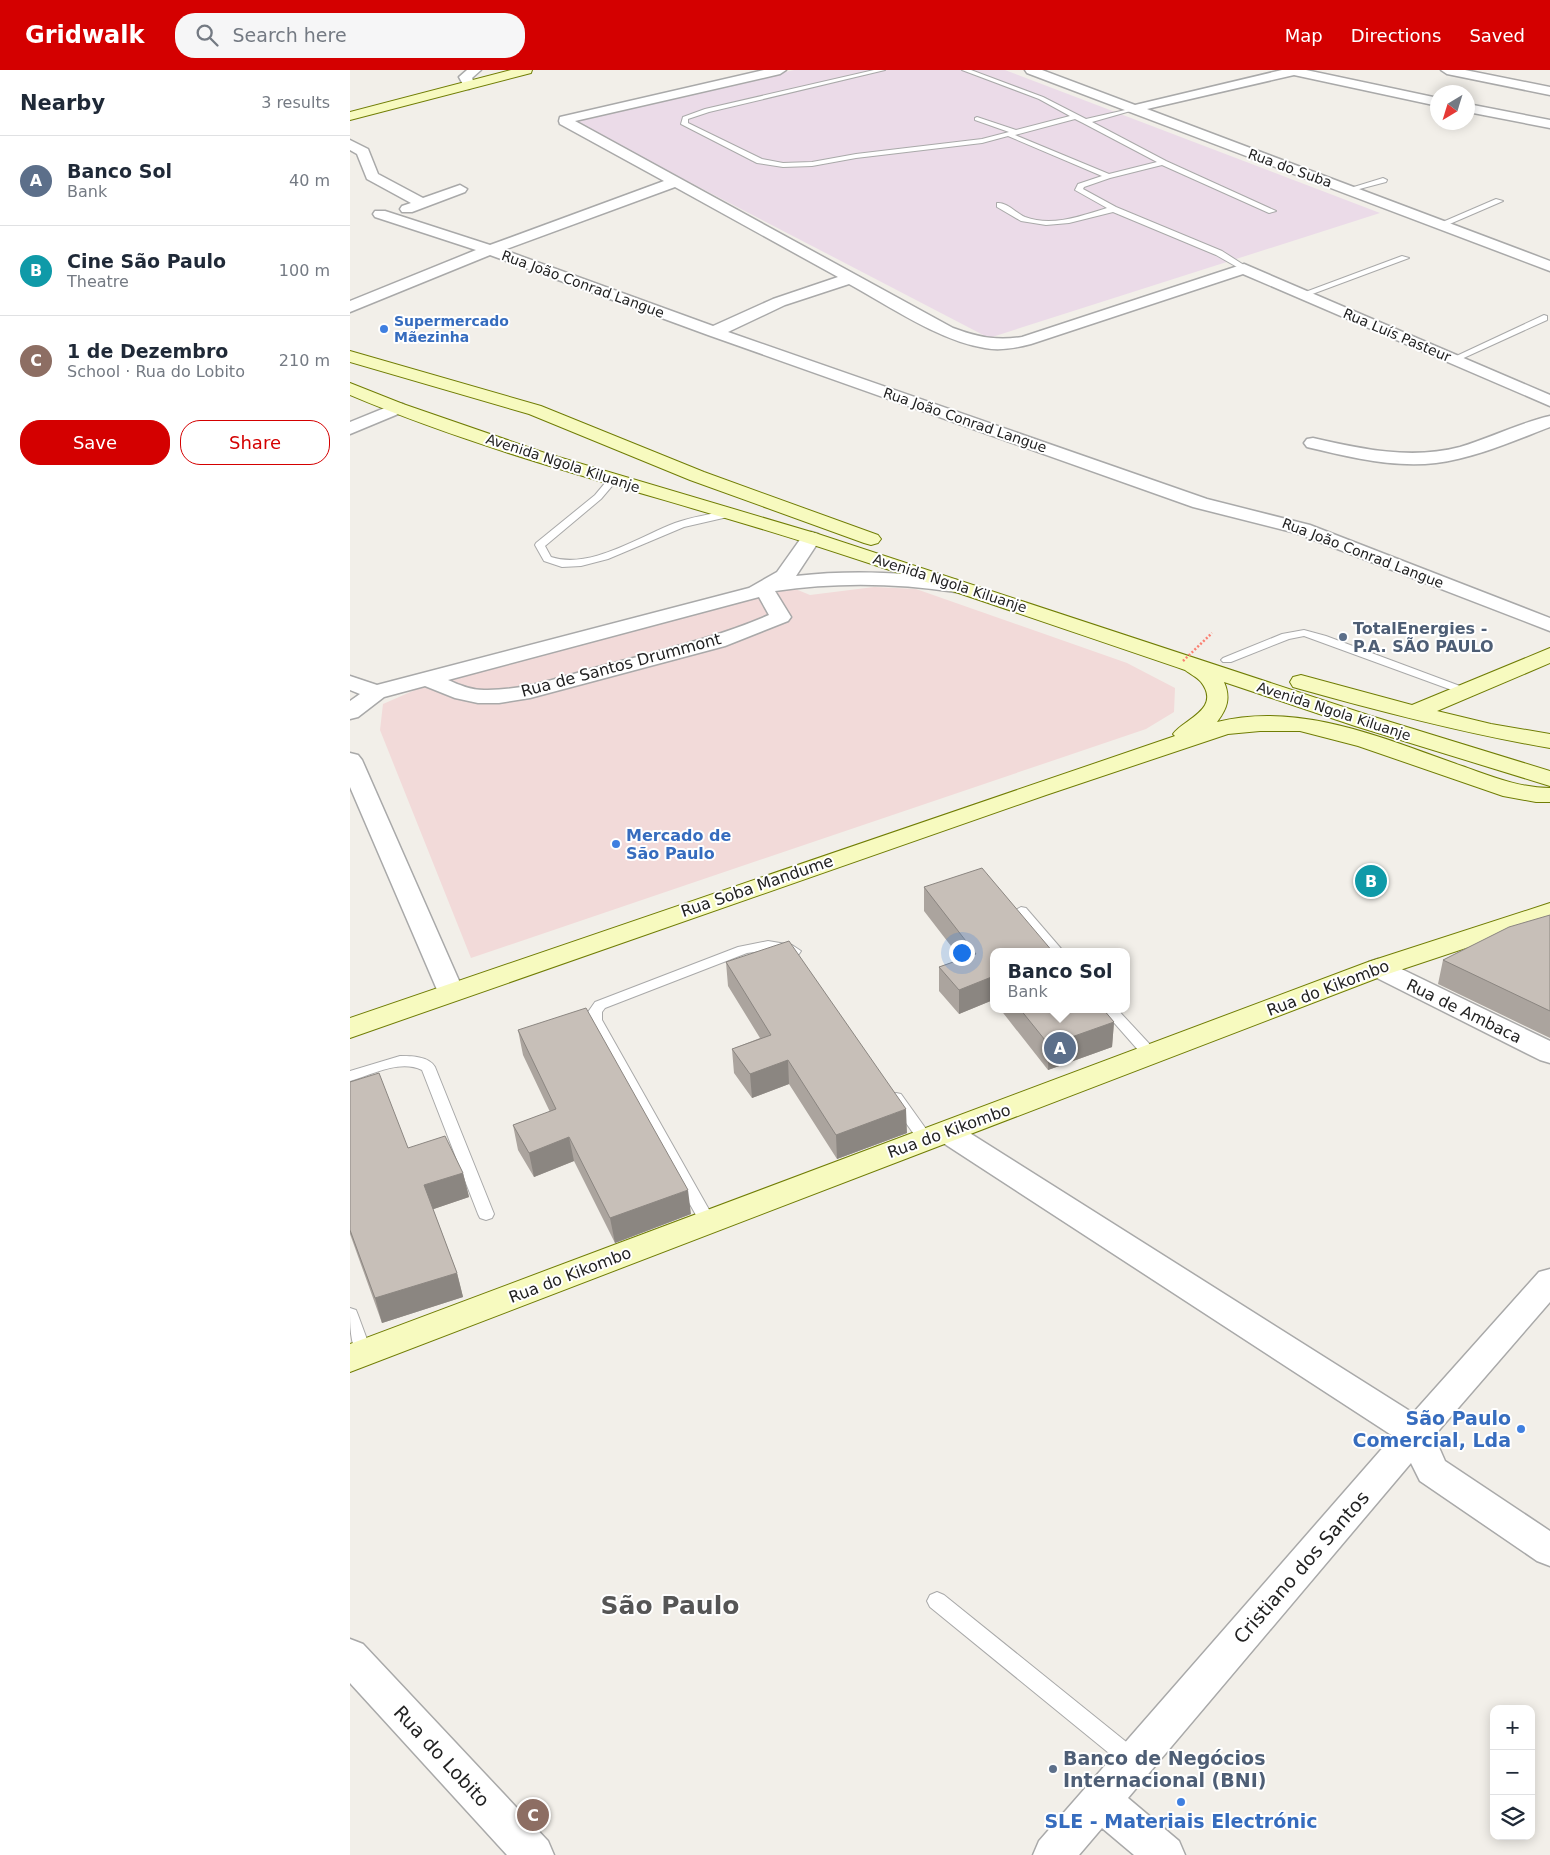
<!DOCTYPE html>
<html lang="en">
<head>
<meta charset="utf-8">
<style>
  body { margin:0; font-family:"DejaVu Sans",sans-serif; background:#f6f6f7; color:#1f2937 }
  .controls { position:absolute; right:15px; bottom:15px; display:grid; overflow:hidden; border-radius:10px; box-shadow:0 2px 12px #0003 }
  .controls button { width:45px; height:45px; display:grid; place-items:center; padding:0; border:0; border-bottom:1px solid #e0e1e3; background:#fff; color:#1f2937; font:25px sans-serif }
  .compass { position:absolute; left:1080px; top:15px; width:45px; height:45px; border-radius:50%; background:#fff; box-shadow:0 2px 12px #0003; rotate:218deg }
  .you { position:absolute; left:611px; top:882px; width:18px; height:18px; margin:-12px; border:4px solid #fff; border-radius:50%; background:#1a73e8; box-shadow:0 0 0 8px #1a73e833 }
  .badge { display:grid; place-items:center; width:32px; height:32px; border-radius:50%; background:#d40000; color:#fff; font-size:16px; font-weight:700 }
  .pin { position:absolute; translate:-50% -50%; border:2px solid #fff; box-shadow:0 1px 5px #0006 }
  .popup { position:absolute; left:640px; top:878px; width:140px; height:65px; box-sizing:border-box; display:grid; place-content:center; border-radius:10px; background:#fff; filter:drop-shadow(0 1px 4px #0005); font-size:16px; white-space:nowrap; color:#747a83 }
  .popup b { font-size:19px; color:#1f2937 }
  .popup::after { content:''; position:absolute; left:50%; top:100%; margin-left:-10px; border:10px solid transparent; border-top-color:#fff }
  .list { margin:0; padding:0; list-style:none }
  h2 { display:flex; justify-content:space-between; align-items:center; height:65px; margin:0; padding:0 20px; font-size:21px }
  h2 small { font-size:16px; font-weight:400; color:#747a83 }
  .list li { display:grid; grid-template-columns:32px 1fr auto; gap:15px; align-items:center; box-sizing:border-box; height:90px; padding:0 20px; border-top:1px solid #e0e1e3 }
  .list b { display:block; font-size:19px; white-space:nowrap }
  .list p { margin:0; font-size:16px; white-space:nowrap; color:#747a83 }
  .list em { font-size:16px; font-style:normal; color:#747a83 }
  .actions { display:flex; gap:10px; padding:15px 20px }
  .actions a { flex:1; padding:11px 0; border:1px solid #d40000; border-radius:20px; text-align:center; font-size:18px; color:#d40000 }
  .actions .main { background:#d40000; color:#fff }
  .icon { flex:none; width:28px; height:28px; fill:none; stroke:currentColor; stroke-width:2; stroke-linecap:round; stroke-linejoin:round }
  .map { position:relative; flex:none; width:1200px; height:1785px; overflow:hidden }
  header { display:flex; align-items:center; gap:30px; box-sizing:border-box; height:70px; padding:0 25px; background:#d40000; color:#fff }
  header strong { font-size:24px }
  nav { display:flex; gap:28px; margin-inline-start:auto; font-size:18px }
  .search { width:350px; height:45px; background:#f6f6f7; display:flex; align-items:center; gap:12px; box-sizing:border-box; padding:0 18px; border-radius:20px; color:#747a83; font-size:19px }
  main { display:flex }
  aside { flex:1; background:#fff }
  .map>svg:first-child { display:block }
  .commercial { fill:#f2dad9 }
  .industrial { fill:#ebdbe8 }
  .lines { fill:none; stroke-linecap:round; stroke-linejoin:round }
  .lane-casing { stroke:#a9a9a9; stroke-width:2 }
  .street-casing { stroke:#a9a9a9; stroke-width:3 }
  .secondary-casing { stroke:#707d05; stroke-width:2 }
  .lane { fill:#fff; fill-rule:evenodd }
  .street { fill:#fff; fill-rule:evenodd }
  .secondary { fill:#f7fabf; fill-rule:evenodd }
  .path-bridge { stroke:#fa8072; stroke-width:2.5; stroke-dasharray:2 2; stroke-linecap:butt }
  .wall { fill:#aba49e }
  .shaded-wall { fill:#8b8681 }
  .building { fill:#c7bfb8; stroke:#8b8681 }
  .shop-dot { fill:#3f7fe0; stroke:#fff; stroke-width:2 }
  .service-dot { fill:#5c6f8a; stroke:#fff; stroke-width:2 }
  .labels { text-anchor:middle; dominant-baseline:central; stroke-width:4; stroke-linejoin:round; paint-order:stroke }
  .far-street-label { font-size:14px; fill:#222; stroke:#fff }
  .far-shop-label { font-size:14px; font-weight:bold; fill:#366cbe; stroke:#fff; text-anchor:start }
  .service-label { font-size:16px; font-weight:bold; fill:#4e5e75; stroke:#fff; text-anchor:start }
  .street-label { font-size:16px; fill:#222; stroke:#fff }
  .shop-label { font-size:16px; font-weight:bold; fill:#366cbe; stroke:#fff; text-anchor:start }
  .near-shop-label { font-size:19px; font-weight:bold; fill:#366cbe; stroke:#fff; text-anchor:end }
  .near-street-label { font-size:19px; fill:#222; stroke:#fff }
  .near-service-label { font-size:19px; font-weight:bold; fill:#4e5e75; stroke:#fff; text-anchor:start }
  .near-district-label { font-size:25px; font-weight:bold; fill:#555; stroke:#fff }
</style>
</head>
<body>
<header>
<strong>Gridwalk</strong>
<div class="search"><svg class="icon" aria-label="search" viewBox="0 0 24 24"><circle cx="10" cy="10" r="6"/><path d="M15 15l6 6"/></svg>Search here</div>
<nav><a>Map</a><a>Directions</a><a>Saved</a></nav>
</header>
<main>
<aside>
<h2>Nearby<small>3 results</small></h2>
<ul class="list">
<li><span class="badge" style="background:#5c6f8a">A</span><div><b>Banco Sol</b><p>Bank</p></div><em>40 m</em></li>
<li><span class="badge" style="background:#0f9aa8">B</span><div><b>Cine São Paulo</b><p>Theatre</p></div><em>100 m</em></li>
<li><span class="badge" style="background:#8d6e63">C</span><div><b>1 de Dezembro</b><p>School · Rua do Lobito</p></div><em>210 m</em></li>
</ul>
<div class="actions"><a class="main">Save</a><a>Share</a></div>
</aside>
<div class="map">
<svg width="1200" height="1785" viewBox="0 0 1200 1785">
  <rect width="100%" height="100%" fill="#f2efe9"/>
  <!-- commercial -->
  <path class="commercial" d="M438 516 460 525 524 517 566 519 777 593 825 618 824 642 796 659 121 888 30 660 33 634 74 616Z"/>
  <!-- industrial -->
  <path class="industrial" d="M444 0H655L1030 143 639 268 220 50Z"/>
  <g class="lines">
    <!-- lane casing -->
    <g class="lane-casing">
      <path id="lane" d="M524 0H535L359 42 338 49V53L412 89 433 93 462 92 506 84 632 69 659 62 625 50V48L627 47 666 60 720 46 689 29 612 0H621L693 27 736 49 784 38V40L742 52 816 91 926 141 919 143 812 95 760 108 734 117 733 119 766 137 872 181 897 197 898 199 894 201 866 185 763 142 719 153 696 155 671 151 647 137V133C657 132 666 143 675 147 702 157 731 146 757 138L725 120 728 114 752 106 658 66 632 73 506 88 462 96 433 97 407 93 331 54 333 47 355 39ZM725 49 733 53 807 92 759 104 665 65Z
        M1033 108 1037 110 1036 112 998 122 994 120Z
        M1146 129 1153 131 1095 156 1088 154Z
        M1052 186 1059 188 957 226 950 224Z
        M1194 245 1197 246V250L1107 291 1100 289Z
        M263 406 268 409 251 429 195 476 201 487C240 500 290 466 325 453 342 447 360 444 378 441L383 444 382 446 334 457 258 489 231 496 212 497 194 491 185 475 186 473 245 425 260 407Z
        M954 560 976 566 1118 619 1120 621 1118 623H1110L954 566 939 569 881 592H873L871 590 873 588 932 564Z
        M671 837 676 838 714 882H699L664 841Z
        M418 871 442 875 451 881 449 884 444 885 430 881 418 880 397 883 255 938 252 942V950L366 1152 364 1156 358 1158 352 1156 238 950V942L245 932 388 877Z
        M752 939H767L806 981 808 985 806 989H796Z
        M50 986C61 986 79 986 85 997L144 1144 142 1148 136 1150 130 1148 128 1144 72 1000C49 989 22 1005 0 1011V1001Z
        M546 1023 551 1024 581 1066 584 1070 581 1074 576 1076 571 1074 541 1032 539 1028 541 1024Z
        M0 1238 6 1240 8 1245 22 1283 20 1288 14 1290 8 1288C0 1271 0 1257 0 1238Z
        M587 1522 594 1525 790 1683 793 1690 790 1697 783 1700 776 1697 580 1537 577 1531 580 1525Z"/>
    </g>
    <!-- street casing -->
    <g class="street-casing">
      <path id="street" d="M117 0H131L122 8 125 15 119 19 115 18 109 7Z
        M414 0H436L430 4 225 51 603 258C627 267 646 271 672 267L894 194 1200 325V336L893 204 681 274C666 278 650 281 635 278 590 271 539 236 499 214L435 235 378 262 857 429 960 455 1200 548V561L946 463 843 437 358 265 140 185 0 242V231L126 180 25 147 23 144 25 141H35L140 175 314 111 210 54 209 51 210 47ZM325 117 488 207 423 229 363 256 154 180Z
        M675 0H692L785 35 932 0H956L1088 28V36L944 5 797 39 1200 191V201L677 3Z
        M1091 0H1115L1200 17V25L1097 4Z
        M1118 34 1200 50V58L1118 42Z
        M0 70 18 79 28 104 73 128 110 115 117 119 115 122 62 142H52L50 139 52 136 61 133 17 109 7 84 0 80Z
        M47 333 53 334 56 338 53 342 0 364V352Z
        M1200 346V357C1163 371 1125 388 1086 393 1043 398 999 387 957 377L954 373 957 369 963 368C1011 379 1061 390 1110 377 1140 368 1169 353 1200 346Z
        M461 462 468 464 471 468 446 506C500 500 552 502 606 510L613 512 616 516 613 520 606 522C545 513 486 512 425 521L441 547 438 551 375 576 180 628 149 633H128L105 628 75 616 34 627 8 647 0 649V631L10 624 0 620V606L27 615 399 518 427 502 454 464ZM409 527 419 545C366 568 309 581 252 596 214 606 174 621 134 620 121 620 109 615 98 610Z
        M0 683 8 685 12 690 114 922 110 928 101 931 92 928 88 922 0 717Z
        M1028 889 1037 892 1200 971V993L1190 990 1019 904 1015 898 1019 892Z
        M597 1052 607 1055 1063 1343 1189 1202 1200 1199V1232L1084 1366 1095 1391 1200 1461V1496L1187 1491 1070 1411 1061 1393 778 1728 829 1771 835 1785H784L752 1758 729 1785H683L689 1771 1043 1366 587 1069 583 1062 587 1055Z
        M0 1569 13 1574 198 1771 204 1785H157L0 1613Z"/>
    </g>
    <!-- secondary casing -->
    <g class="secondary-casing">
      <path id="secondary" d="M161 0H182L181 3 0 50V42Z
        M0 281 191 336 354 402 528 465 531 469 528 473 521 475 514 473 340 410 179 344 0 292Z
        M0 313 53 334 195 383 468 464 1021 646 1200 701V716L1005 656 874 612C881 628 877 639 867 652 950 631 1035 669 1112 696 1141 706 1169 718 1200 718V732H1186L1153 726 1008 676 950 661H910L878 664 696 725 0 968V948L825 666 823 664C834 649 872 639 851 612 847 607 840 604 835 600 708 557 582 513 454 472 302 424 147 387 0 325Z
        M1200 578V593L1087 641 1141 654 1200 664V678C1113 663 1028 641 943 617L940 612 943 607 951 605 1062 635Z
        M1200 833V850L1038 904 0 1302V1274L1018 892Z"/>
    </g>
    <!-- lane -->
    <use href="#lane" class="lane"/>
    <!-- street -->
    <use href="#street" class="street"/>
    <!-- secondary -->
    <use href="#secondary" class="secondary"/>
    <!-- path-bridge -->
    <path class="path-bridge" d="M833 591 862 563"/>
  </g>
  <!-- wall -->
  <path class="wall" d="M574 817 644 882V931L643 930 609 944 589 921V897L611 889 574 841Z
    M1200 845V968L1088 914 1093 890Z
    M376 892 557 1063 487 1089 439 1014 402 1028 384 1003 382 979 410 968 378 916Z
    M650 939H753L764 952 762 977 698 1000Z
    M168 960 341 1144 265 1173 224 1091 184 1107 168 1080 163 1055 200 1042 173 985Z
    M0 1012 58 1078 113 1103 119 1127 83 1139 107 1203 113 1227 32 1253 0 1164Z"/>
  <!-- shaded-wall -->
  <path class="shaded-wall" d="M644 906 643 930 609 944V920Z
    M764 952 762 977 698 1000 699 975Z
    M438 990 439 1014 402 1028 400 1004Z
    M556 1039 557 1063 487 1089 486 1065Z
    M219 1067 224 1091 184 1107 179 1083Z
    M113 1103 119 1127 81 1140 74 1115Z
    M338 1120 341 1144 265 1173 260 1148Z
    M107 1203 113 1227 32 1253 25 1228Z"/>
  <!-- building -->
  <path class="building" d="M632 798 703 882H644V906L609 920 589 897 626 884 574 817Z
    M1200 845V941L1093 890 1159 857Z
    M439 871 556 1039 486 1065 438 990 400 1004 382 979 421 965 376 892Z
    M236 938 338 1120 260 1148 219 1067 179 1083 163 1055 206 1039 168 960Z
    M670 939H753L764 952 699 975Z
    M29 1003 58 1078 95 1066 113 1103 74 1115 107 1203 25 1228 0 1160V1012Z"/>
  <!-- markers -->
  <g class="shop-dot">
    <circle cx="34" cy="259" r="5"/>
    <circle cx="266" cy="774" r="5"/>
    <circle cx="1171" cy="1359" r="5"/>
    <circle cx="831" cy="1732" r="5"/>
  </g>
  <g class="service-dot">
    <circle cx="993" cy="567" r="5"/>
    <circle cx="703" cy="1699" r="5"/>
  </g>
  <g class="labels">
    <!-- far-street labels -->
    <g class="far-street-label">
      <text transform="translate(940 98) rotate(20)">Rua do Suba</text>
      <text transform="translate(233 214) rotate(20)">Rua João Conrad Langue</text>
      <text transform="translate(1047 265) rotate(23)">Rua Luís Pasteur</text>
      <text transform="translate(615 350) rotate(19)">Rua João Conrad Langue</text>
      <text transform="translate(213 393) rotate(18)">Avenida Ngola Kiluanje</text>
      <text transform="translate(1013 483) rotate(21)">Rua João Conrad Langue</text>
      <text transform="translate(600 513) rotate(18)">Avenida Ngola Kiluanje</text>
      <text transform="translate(984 641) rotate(18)">Avenida Ngola Kiluanje</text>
    </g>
    <!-- far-shop labels -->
    <g class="far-shop-label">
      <text x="44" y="251">Supermercado<tspan x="44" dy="16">Mãezinha</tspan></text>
    </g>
    <!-- service labels -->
    <g class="service-label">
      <text x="1003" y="558">TotalEnergies -<tspan x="1003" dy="18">P.A. SÃO PAULO</tspan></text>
    </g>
    <!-- street labels -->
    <g class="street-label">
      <text transform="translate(271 595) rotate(-15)">Rua de Santos Drummont</text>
      <text transform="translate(407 816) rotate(-19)">Rua Soba Mandume</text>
      <text transform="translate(978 918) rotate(-21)">Rua do Kikombo</text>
      <text transform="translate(1114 941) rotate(26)">Rua de Ambaca</text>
      <text transform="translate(599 1061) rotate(-20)">Rua do Kikombo</text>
      <text transform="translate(220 1205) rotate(-21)">Rua do Kikombo</text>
    </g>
    <!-- shop labels -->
    <g class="shop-label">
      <text x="276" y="765">Mercado de<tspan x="276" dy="18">São Paulo</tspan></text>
    </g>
    <!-- near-shop labels -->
    <g class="near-shop-label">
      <text x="1161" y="1348">São Paulo<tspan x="1161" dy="22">Comercial, Lda</tspan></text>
      <text x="831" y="1751" text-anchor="middle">SLE - Materiais Electrónic</text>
    </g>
    <!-- near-street labels -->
    <g class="near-street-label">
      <text transform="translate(951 1497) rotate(-49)">Cristiano dos Santos</text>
      <text transform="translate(92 1686) rotate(47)">Rua do Lobito</text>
    </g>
    <!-- near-service labels -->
    <g class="near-service-label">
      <text x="713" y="1688">Banco de Negócios<tspan x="713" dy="22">Internacional (BNI)</tspan></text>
    </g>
    <!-- near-district labels -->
    <g class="near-district-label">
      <text x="320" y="1535">São Paulo</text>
    </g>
  </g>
</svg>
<div class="controls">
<button>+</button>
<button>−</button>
<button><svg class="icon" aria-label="layers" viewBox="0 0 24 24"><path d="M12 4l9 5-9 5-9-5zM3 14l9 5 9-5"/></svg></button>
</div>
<svg class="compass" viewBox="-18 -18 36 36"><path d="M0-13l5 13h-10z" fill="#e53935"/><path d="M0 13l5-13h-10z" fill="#747a83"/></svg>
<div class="you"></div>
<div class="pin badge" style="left:710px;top:978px;background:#5c6f8a">A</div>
<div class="popup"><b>Banco Sol</b>Bank</div>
<div class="pin badge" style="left:1021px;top:811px;background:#0f9aa8">B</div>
<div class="pin badge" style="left:183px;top:1745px;background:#8d6e63">C</div>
</div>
</main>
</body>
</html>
